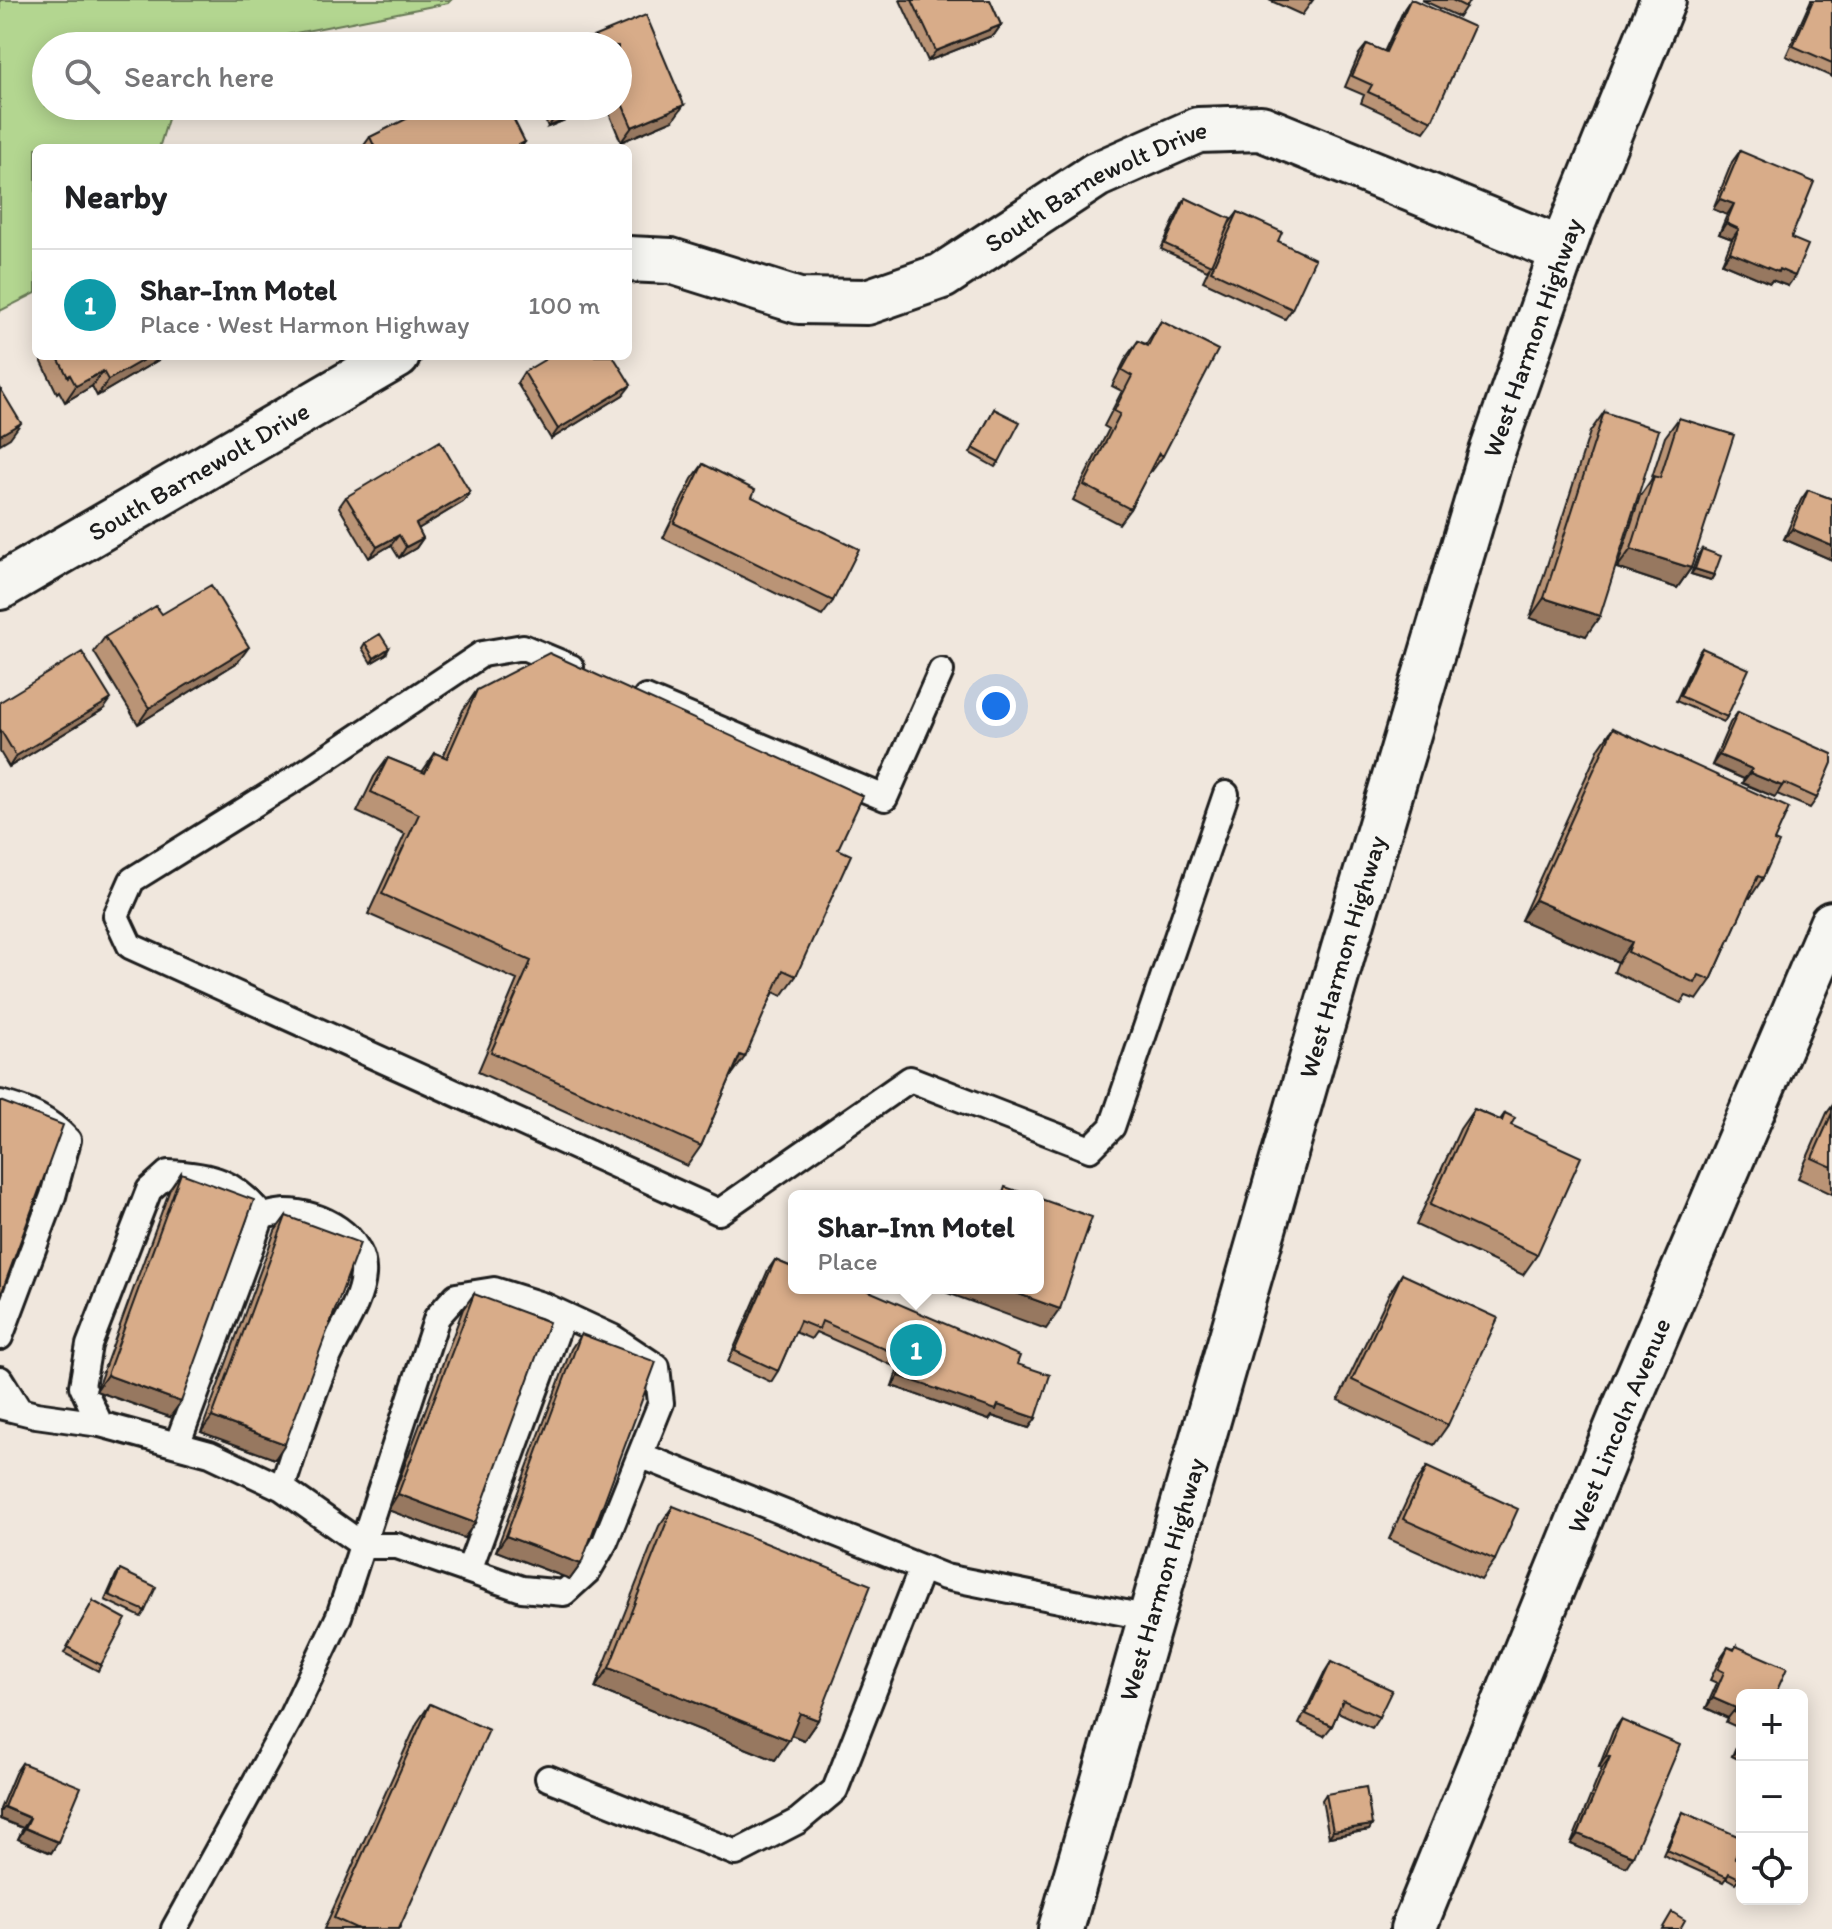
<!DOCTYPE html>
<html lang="en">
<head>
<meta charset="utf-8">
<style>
  body { margin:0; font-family:Itim,sans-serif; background:#f2f2f2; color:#202124 }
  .controls { position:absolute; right:24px; bottom:24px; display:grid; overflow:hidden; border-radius:12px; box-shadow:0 4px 20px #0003 }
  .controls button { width:72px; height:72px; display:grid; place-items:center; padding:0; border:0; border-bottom:2px solid #e0e0e0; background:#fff; color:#202124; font:40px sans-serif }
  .you { position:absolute; left:996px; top:706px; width:28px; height:28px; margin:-20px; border:6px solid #fff; border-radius:50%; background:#1a73e8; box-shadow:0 0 0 12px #1a73e833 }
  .badge { display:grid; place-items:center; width:52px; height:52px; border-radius:50%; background:#1f6fb2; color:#fff; font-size:26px; font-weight:700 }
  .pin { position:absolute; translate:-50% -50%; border:4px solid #fff; box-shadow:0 2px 8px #0006 }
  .popup { position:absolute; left:788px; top:1190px; width:256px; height:104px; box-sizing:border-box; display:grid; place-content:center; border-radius:12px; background:#fff; filter:drop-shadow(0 2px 6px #0005); font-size:26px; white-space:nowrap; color:#757577 }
  .popup b { font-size:30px; color:#202124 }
  .popup::after { content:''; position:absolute; left:50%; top:100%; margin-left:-16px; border:16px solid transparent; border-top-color:#fff }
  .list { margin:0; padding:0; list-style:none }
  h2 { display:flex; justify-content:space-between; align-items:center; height:104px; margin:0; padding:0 32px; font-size:34px }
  h2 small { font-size:26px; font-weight:400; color:#757577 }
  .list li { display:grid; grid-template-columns:52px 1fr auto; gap:24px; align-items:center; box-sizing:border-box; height:112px; padding:0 32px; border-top:2px solid #e0e0e0 }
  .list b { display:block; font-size:30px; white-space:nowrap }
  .list p { margin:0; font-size:26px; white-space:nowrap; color:#757577 }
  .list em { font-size:26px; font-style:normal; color:#757577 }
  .icon { flex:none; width:44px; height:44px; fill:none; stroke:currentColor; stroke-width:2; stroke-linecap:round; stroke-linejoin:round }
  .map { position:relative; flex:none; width:1832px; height:1929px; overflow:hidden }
  .search { position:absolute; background:#fff; box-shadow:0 4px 20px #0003; left:32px; top:32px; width:600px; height:88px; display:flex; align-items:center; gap:20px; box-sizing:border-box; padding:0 28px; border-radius:44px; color:#757577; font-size:30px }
  .panel { position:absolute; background:#fff; box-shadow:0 4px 20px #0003; left:32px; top:144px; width:600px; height:216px; border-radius:12px }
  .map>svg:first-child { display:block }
  .green { fill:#b3d690; stroke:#687956; stroke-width:2 }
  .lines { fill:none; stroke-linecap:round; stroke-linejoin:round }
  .service-casing { stroke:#1c1c1c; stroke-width:30 }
  .minor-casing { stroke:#1c1c1c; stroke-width:50 }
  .secondary-casing { stroke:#1c1c1c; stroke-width:50 }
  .service { stroke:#f6f6f2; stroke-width:24 }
  .minor { stroke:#f6f6f2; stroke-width:44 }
  .secondary { stroke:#f6f6f2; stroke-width:44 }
  .wall { fill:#ba9476; stroke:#1c1c1c; stroke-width:2 }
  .shaded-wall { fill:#977860; stroke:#1c1c1c; stroke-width:2 }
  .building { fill:#d8ac89; stroke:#1c1c1c; stroke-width:2 }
  .labels { text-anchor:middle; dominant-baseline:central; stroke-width:6; stroke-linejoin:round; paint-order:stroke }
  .street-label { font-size:26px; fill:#1c1c1c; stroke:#f6f6f2 }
</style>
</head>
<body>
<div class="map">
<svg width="1832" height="1929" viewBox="0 0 1832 1929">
  <rect width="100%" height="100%" fill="#f0e7dd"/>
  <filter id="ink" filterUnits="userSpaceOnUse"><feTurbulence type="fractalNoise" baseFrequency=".0125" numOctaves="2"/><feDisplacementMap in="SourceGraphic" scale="16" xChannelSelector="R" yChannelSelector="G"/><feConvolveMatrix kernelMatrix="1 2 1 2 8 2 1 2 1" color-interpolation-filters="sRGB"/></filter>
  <g filter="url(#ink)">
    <!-- green -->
    <path class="green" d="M0 0H451L448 3 230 46H46V106H172L159 148H36V293L0 311Z"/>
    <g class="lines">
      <!-- service casing -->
      <g class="service-casing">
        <path id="service" d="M571 667 523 647 482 654 298 777 132 880 116 916 130 946 719 1212 910 1079 1090 1149 1112 1127 1226 794
          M646 698 885 798 941 671
          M0 1103C28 1110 48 1119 68 1140L53 1196 0 1337
          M262 1216C269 1215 278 1212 286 1212 320 1212 366 1236 363 1275 361 1304 338 1334 327 1360 309 1402 296 1446 282 1488
          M0 1379 20 1411
          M0 1406 36 1415 100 1424 210 1454 282 1488 364 1546H397L522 1589 564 1593 588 1571 605 1542 661 1403 657 1367 612 1337 545 1306 494 1290 456 1296 437 1317 339 1616 291 1717 174 1929
          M100 1424 82 1386 89 1345 149 1190 168 1173C212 1175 234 1181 262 1216L177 1445
          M640 1455 945 1577 1150 1618
          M469 1570 563 1315
          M548 1778 736 1853 798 1821 835 1790 922 1568"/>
      </g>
      <!-- minor casing -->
      <g class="minor-casing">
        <g id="minor">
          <path id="s1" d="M628 259 671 261 799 301 867 302 942 276 1096 175 1198 130 1261 128 1562 250"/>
          <path id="s2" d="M0 587 397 356"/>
          <path id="s3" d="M1413 1929 1625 1408 1832 924"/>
        </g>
      </g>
      <!-- secondary casing -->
      <g class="secondary-casing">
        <g id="secondary">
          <path id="s4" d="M1061 1929 1343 952 1491 455 1570 230 1663 0"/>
        </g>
      </g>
      <!-- service -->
      <use href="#service" class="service"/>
      <!-- minor -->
      <use href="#minor" class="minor"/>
      <!-- secondary -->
      <use href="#secondary" class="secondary"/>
    </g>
    <!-- wall -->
    <path class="wall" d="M900 0H990L1001 25 994 35 928 61Z
      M1269 0H1313L1302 15Z
      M1410 0 1432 121 1424 132 1361 103 1364 95 1345 87 1359 54 1367 44 1384 52 1404 9Z
      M1422 0H1470L1459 17Z
      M1811 0H1832V77L1786 56Z
      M618 46 673 120 621 142 606 106H618Z
      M539 106H599L548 127Z
      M370 137 525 142 521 148H362Z
      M1740 151 1791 238 1788 286 1772 280 1770 283 1722 263 1732 239 1719 234 1727 215 1713 209 1732 162Z
      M1186 198 1230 222 1238 212 1278 241 1292 309 1285 319 1203 281 1210 266 1207 270 1161 249 1182 203Z
      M1161 321 1163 456 1152 471 1150 470 1130 509 1119 524 1073 500 1109 429 1104 426 1122 391 1112 386 1127 356 1138 341 1146 344Z
      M39 356H165L97 396 92 386 65 402 59 391 57 393Z
      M524 372 623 395 551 439 517 383Z
      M994 409 999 462 995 467 970 453Z
      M1604 412 1586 636 1530 618 1590 432Z
      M1679 418 1691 568 1677 588 1617 568 1640 496 1651 480 1665 437Z
      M703 464 752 497 833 601 822 616 663 538 692 479Z
      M1808 490 1832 499V560L1784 539 1801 500Z
      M470 492 463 502 418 529 423 538 416 548 399 558 391 545 369 558 339 507 346 497Z
      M1702 549 1714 575 1711 580 1691 574 1698 555Z
      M162 614 238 662 138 724 94 652 105 637Z
      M365 643 386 654 371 663 362 648Z
      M1702 648 1727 717 1724 722 1676 701 1698 653Z
      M477 690 838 849 796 976 782 996 774 992 731 1076 701 1146 687 1166 478 1072 517 980 368 914 405 834 357 812 374 777 388 758 422 772 435 753 443 757 463 710Z
      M0 702 104 709 9 767 0 752Z
      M1738 712 1817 798 1810 808 1777 794 1775 797 1742 783 1744 779 1712 765 1730 723Z
      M1613 728 1774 841 1763 878 1750 898 1748 897 1711 980 1697 1000 1686 996 1681 1003 1614 972 1618 962 1521 920 1599 748Z
      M1832 1106V1194L1798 1178 1827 1113Z
      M1474 1109 1500 1120 1505 1113 1511 1125 1537 1255 1523 1275 1416 1225 1460 1129Z
      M181 1173 170 1417 96 1391 170 1189Z
      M286 1216 275 1459 201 1432 275 1231Z
      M775 1260 844 1289 845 1288H856L1017 1364 1036 1418 1029 1428 992 1416 989 1420 892 1386 898 1368 816 1332 811 1339 795 1332 778 1371 771 1382 728 1362 768 1270Z
      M1402 1274 1448 1425 1434 1445 1338 1400 1389 1294Z
      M474 1294 464 1538 388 1510 463 1309Z
      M581 1334V1564L570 1579 496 1551 571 1349Z
      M1427 1467 1495 1560 1481 1580 1389 1539 1413 1487Z
      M673 1506 818 1720 804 1740 791 1735 775 1760 595 1688 659 1526Z
      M120 1570 145 1611 141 1617 105 1600 116 1575Z
      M93 1601 101 1665 98 1671 64 1653Z
      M1736 1646 1742 1695V1724L1739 1728 1726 1722 1728 1718 1706 1708 1717 1683 1710 1680 1721 1657 1728 1647 1734 1649Z
      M1331 1662 1379 1717 1372 1728 1338 1712 1332 1726 1324 1736 1299 1724 1324 1673Z
      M430 1704 399 1929H324L417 1723Z
      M1621 1720 1626 1867 1571 1844 1602 1768 1599 1767 1613 1731Z
      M1742 1733V1761L1732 1756Z
      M22 1763 58 1842 51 1853 18 1839 23 1828 0 1819V1809L15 1773Z
      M1326 1794 1372 1825 1369 1830 1329 1837 1322 1800Z
      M1683 1812 1739 1878 1735 1883 1726 1878 1723 1882 1663 1855 1680 1817Z"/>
    <!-- shaded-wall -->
    <path class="shaded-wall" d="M1001 25 994 35 928 61 936 51Z
      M684 105 673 120 621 142 632 127Z
      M572 106H599L548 127 559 112Z
      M1720 199 1734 204 1727 215 1713 209Z
      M1726 223 1739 229 1732 239 1719 234Z
      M1730 252 1779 269 1795 276 1788 286 1772 280 1770 283 1722 263Z
      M150 356H165L97 396 108 380Z
      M103 371 92 386 65 402 76 386Z
      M631 385 623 395 551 439 558 429Z
      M21 423 10 438 0 444V435Z
      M470 492 463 502 408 535 416 524Z
      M1792 529 1832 546V560L1784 539Z
      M399 535 391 545 369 558 377 547Z
      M423 538 416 548 399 558 406 547Z
      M1631 549 1691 568 1677 588 1617 568Z
      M1695 569 1714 575 1711 580 1691 574Z
      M1544 598 1600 616 1586 636 1530 618Z
      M249 647 238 662 138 724 149 708Z
      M389 648 386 654 371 663 374 658Z
      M111 699 104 709 9 767 16 756Z
      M1719 755 1752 769 1744 779 1712 765Z
      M1750 773 1782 786 1775 797 1742 783Z
      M1535 900 1632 942 1618 962 1521 920Z
      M740 1055 745 1057 731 1076Z
      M934 1288H1002L1060 1309 1046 1329Z
      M107 1375 181 1402 170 1417 96 1391Z
      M899 1376 998 1405 1036 1418 1029 1428 992 1416 989 1420 892 1386Z
      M212 1417 285 1444 275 1459 201 1432Z
      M398 1494 475 1523 464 1538 388 1510Z
      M506 1536 581 1564 570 1579 496 1551Z
      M609 1668 789 1740 775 1760 595 1688Z
      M1713 1698 1736 1708 1728 1718 1706 1708Z
      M800 1713 818 1720 804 1740 786 1733Z
      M1740 1746 1742 1747V1761L1732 1756Z
      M1606 1756 1610 1757 1602 1768 1599 1767Z
      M4 1807 30 1818 23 1828 0 1819V1812Z
      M1372 1825 1369 1830 1329 1837 1333 1831Z
      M25 1828 58 1842 51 1853 18 1839Z
      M1578 1834 1633 1856 1626 1867 1571 1844Z"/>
    <!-- building -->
    <path class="building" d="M912 0H990L1001 25 936 51Z
      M1410 0H1414L1474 27 1432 121 1368 92 1372 85 1352 76 1367 44 1386 52Z
      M1452 0H1469L1466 7Z
      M1813 0H1832V63L1793 46Z
      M646 15 684 105 632 127 618 94V46H571Z
      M432 106H507L525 142 513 148H375L370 137Z
      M556 106H572L559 112Z
      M1740 151 1814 182 1791 238 1808 245 1795 276 1779 269 1778 272 1730 252 1739 229 1726 223 1734 204 1720 199Z
      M1186 198 1231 219 1211 265 1165 244Z
      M1238 212 1282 232 1278 241 1315 259 1292 309 1211 271Z
      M1161 321 1218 350 1163 456 1159 453 1130 509 1084 485 1120 414 1114 411 1132 376 1122 370 1138 341 1148 346Z
      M57 356H150L108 380 103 371 76 386 70 375 68 377Z
      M551 356H613L631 385 558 429 524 372Z
      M0 388 21 423 0 435Z
      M994 409 1020 422 999 462 973 448Z
      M1604 412 1659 430 1600 616 1544 598Z
      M1679 418 1734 435 1691 568 1631 549 1654 476 1660 478Z
      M440 441 470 492 416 524 423 538 406 547 399 535 377 547 346 497Z
      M703 464 755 490 752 497 859 549 833 601 674 523Z
      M1808 490 1832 499V546L1792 529Z
      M1702 549 1721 556 1714 575 1695 569Z
      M211 585 249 647 149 708 105 637 156 606 162 614Z
      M380 634 389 648 374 658 365 643Z
      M1702 648 1749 669 1727 717 1680 696Z
      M82 652 111 699 16 756 0 729V702Z
      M549 653 863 796 838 849 851 855 796 976 783 970 745 1057 740 1055 701 1146 491 1052 531 961 382 894 419 814 371 792 388 758 425 773 435 753 447 758 477 690Z
      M1738 712 1832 754V763L1817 798 1784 783 1782 786 1750 773 1752 769 1719 755Z
      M1613 728 1789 808 1774 841 1779 843 1763 878 1758 876 1711 980 1699 975 1695 983 1628 952 1632 942 1535 900Z
      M0 1101 63 1125 0 1297Z
      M1474 1109 1502 1121 1505 1113 1515 1118 1511 1125 1581 1157 1537 1255 1430 1205Z
      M1832 1113V1167L1812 1158Z
      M181 1173 254 1200 181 1402 107 1375Z
      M1005 1187 1032 1196H1002Z
      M1038 1198 1092 1217 1060 1309 1002 1288H1038Z
      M286 1216 360 1243 285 1444 212 1417Z
      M775 1260 794 1268V1288H841L845 1290 846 1288H856L861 1290 862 1288 1020 1356 1017 1364 1050 1375 1036 1418 998 1405 996 1410 899 1376 905 1358 822 1321 819 1329 800 1321 778 1371 735 1351Z
      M1402 1274 1498 1318 1448 1425 1352 1380Z
      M474 1294 549 1322 475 1523 398 1494Z
      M581 1334 656 1362 581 1564 506 1536Z
      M1427 1467 1518 1509 1495 1560 1403 1519Z
      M673 1506 871 1585 818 1720 800 1713 789 1740 609 1668Z
      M120 1570 156 1587 145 1611 109 1595Z
      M93 1601 126 1619 101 1665 67 1647Z
      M1736 1646 1787 1668 1775 1695H1742V1716L1734 1712 1736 1708 1713 1698 1724 1672 1718 1669 1728 1647 1734 1650Z
      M1331 1662 1392 1690 1379 1717 1343 1700 1332 1726 1306 1714Z
      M430 1704 489 1730 399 1929H358L334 1918Z
      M1621 1720 1680 1745 1633 1856 1578 1834 1610 1757 1606 1756Z
      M22 1763 81 1787 58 1842 25 1828 30 1818 4 1807Z
      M1366 1787 1372 1825 1333 1831 1326 1794Z
      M1683 1812 1742 1838V1842L1735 1858 1742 1861V1872L1739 1878 1729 1873 1727 1877 1667 1850Z
      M1672 1912 1685 1920 1680 1929H1662Z"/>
  </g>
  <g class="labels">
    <!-- street labels -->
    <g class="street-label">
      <text stroke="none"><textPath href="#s1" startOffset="504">South Barnewolt Drive</textPath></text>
      <text stroke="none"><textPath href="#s4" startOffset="1660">West Harmon Highway</textPath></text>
      <text stroke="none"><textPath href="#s2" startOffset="230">South Barnewolt Drive</textPath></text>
      <text stroke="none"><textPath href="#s4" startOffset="1012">West Harmon Highway</textPath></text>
      <text stroke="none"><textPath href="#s3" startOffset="544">West Lincoln Avenue</textPath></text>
      <text stroke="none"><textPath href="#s4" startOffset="364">West Harmon Highway</textPath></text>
    </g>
  </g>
</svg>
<div class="controls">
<button>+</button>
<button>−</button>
<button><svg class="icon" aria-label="locate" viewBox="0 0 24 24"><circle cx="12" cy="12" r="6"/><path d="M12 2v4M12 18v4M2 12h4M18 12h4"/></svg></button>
</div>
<div class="you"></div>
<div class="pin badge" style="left:916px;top:1350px;background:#0f9aa8">1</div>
<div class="popup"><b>Shar-Inn Motel</b>Place</div>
<div class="search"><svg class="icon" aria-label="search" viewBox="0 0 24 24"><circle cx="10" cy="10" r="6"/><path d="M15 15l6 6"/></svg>Search here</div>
<section class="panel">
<h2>Nearby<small></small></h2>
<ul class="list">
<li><span class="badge" style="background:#0f9aa8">1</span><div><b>Shar-Inn Motel</b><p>Place · West Harmon Highway</p></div><em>100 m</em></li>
</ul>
</section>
</div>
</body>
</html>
